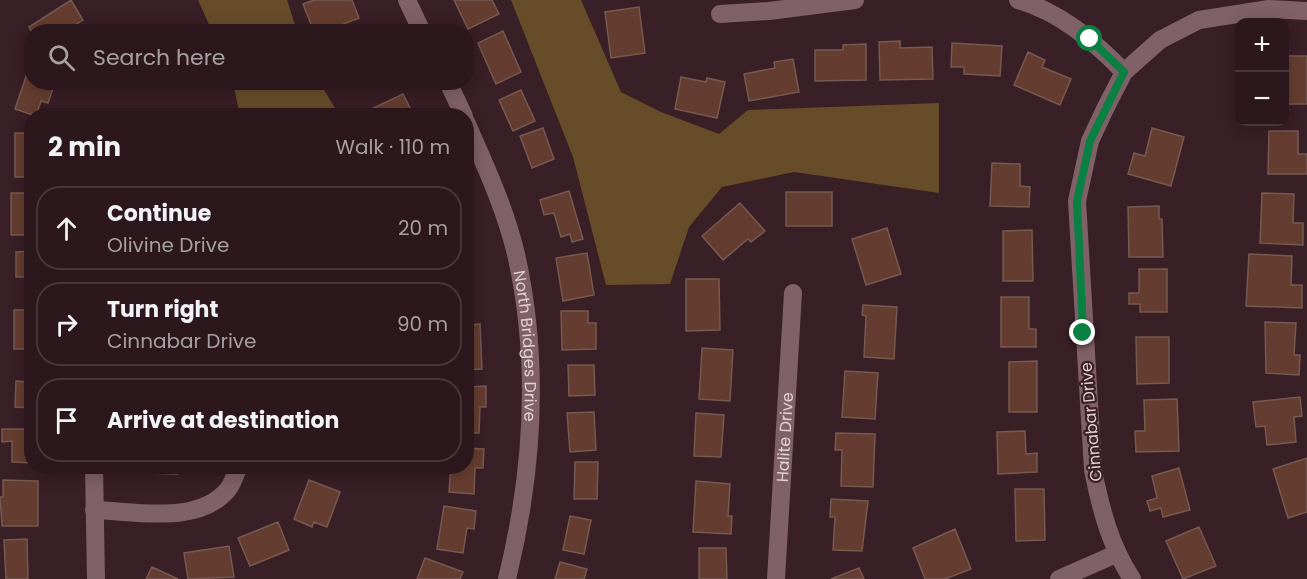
<!DOCTYPE html>
<html lang="en">
<head>
<meta charset="utf-8">
<style>
  body { margin:0; font-family:Poppins,sans-serif; background:#332025; color:#f1f3f6 }
  .controls { position:absolute; right:18px; top:18px; display:grid; overflow:hidden; border-radius:12px; box-shadow:0 3px 15px #0003 }
  .controls button { width:54px; height:54px; display:grid; place-items:center; padding:0; border:0; border-bottom:2px solid #47363b; background:#2b171c; color:#f1f3f6; font:30px sans-serif }
  .stop { position:absolute; width:18px; height:18px; margin:-14px; border:4px solid #0b8043; border-radius:50%; background:#fff }
  .stop.end { background:#0b8043; border-color:#fff; box-shadow:0 2px 6px #0008 }
  .list { margin:0; padding:0; list-style:none }
  h2 { display:flex; justify-content:space-between; align-items:center; height:78px; margin:0; padding:0 24px; font-size:26px }
  h2 small { font-size:20px; font-weight:400; color:#a69fa3 }
  .list li { display:grid; grid-template-columns:39px 1fr auto; gap:18px; align-items:center; box-sizing:border-box; height:84px; margin:0 12px 12px; padding:0 12px; border:2px solid #47363b; border-radius:24px }
  .list b { display:block; font-size:22px; white-space:nowrap }
  .list p { margin:0; font-size:20px; white-space:nowrap; color:#a69fa3 }
  .list em { font-size:20px; font-style:normal; color:#a69fa3 }
  .icon { flex:none; width:33px; height:33px; fill:none; stroke:currentColor; stroke-width:2; stroke-linecap:round; stroke-linejoin:round }
  .map { position:relative; flex:none; width:1307px; height:579px; overflow:hidden }
  .search { position:absolute; background:#2b171c; box-shadow:0 3px 15px #0003; left:24px; top:24px; width:450px; height:66px; display:flex; align-items:center; gap:15px; box-sizing:border-box; padding:0 21px; border-radius:24px; color:#a69fa3; font-size:22px }
  .panel { position:absolute; background:#2b171c; box-shadow:0 3px 15px #0003; left:24px; top:108px; width:450px; height:366px; border-radius:24px }
  .map>svg:first-child { display:block }
  .green { fill:#674c2a }
  .building { fill:#653d30; stroke:#765950; stroke-width:1.5 }
  .lines { fill:none; stroke-linecap:round; stroke-linejoin:round }
  .minor { stroke:#806168; stroke-width:18 }
  .route { stroke:#0b8043; stroke-width:8 }
  .labels { text-anchor:middle; dominant-baseline:central; stroke-width:4.5; stroke-linejoin:round; paint-order:stroke }
  .street-label { font-size:16px; fill:#e2d0d3; stroke:#391f26 }
</style>
</head>
<body>
<div class="map">
<svg width="1307" height="579" viewBox="0 0 1307 579">
  <rect width="100%" height="100%" fill="#391f26"/>
  <!-- green -->
  <path class="green" d="M198 0H287L297 31H212Z
    M511 0H581L621 92 661 112 719 134 748 110 939 103V193L794 172 722 187 689 227 670 284 606 285 573 157Z
    M233 83H320L339 115H240Z"/>
  <!-- building -->
  <path class="building" d="M71 0 83 20 64 32H32L29 27Z
    M314 0H352L359 18 323 32H314L303 4Z
    M454 0H492L499 14 468 29Z
    M639 7 645 53 611 58 605 12Z
    M503 31 521 72 496 84 478 43Z
    M900 41V48L932 47 933 79 880 80 879 42Z
    M952 43 1002 46 1000 76 964 74V67H951Z
    M866 44V80L815 81V50H843V45Z
    M1028 52 1045 60 1042 67 1071 79 1060 105 1014 85Z
    M1284 56H1307V104H1284Z
    M793 59 799 92 749 101 744 74 775 68 774 62Z
    M30 65 32 82H55L48 103 41 101 36 116 15 109Z
    M681 77 706 82 707 78 725 82 717 118 675 109Z
    M521 90 535 121 513 131 499 100Z
    M403 94 412 112 404 116H372L369 110Z
    M543 128 554 159 532 168 520 136Z
    M1152 128 1184 137 1171 186 1128 174 1134 153 1145 156Z
    M1269 131H1298V154H1307V174H1268Z
    M15 133H32V177H15Z
    M992 163 1020 164V186L1030 187 1029 207 990 206Z
    M569 191 583 239 572 242 570 234 561 237 554 213 544 215 540 200Z
    M786 192H832V226H786Z
    M11 193H32V235H11Z
    M1262 193 1294 194 1293 223H1303V245L1260 243Z
    M740 203 765 231 751 242 748 239 723 260 702 236Z
    M1159 206V219H1162L1163 257H1129L1128 207Z
    M887 228 901 274 866 285 852 239Z
    M1032 230 1033 281H1003V231Z
    M32 251V291H31V277H16V252Z
    M587 253 594 295 563 301 556 258Z
    M1249 254 1292 256 1291 285H1302V308L1246 306Z
    M469 263 473 298 466 299V264Z
    M1139 269H1167V312H1140V304H1129V293H1139Z
    M686 279H719L720 330 686 331Z
    M1001 297H1029V329H1036V347H1001Z
    M863 305 897 307 894 359 864 357 866 316 862 315Z
    M14 310H32V349H14Z
    M561 311H588V323H596V349L562 350Z
    M1265 322 1296 323 1294 355H1300L1299 375 1266 373Z
    M480 324 482 369 466 370V325Z
    M1136 337H1169V383L1137 384Z
    M702 348 733 350 730 401 699 399Z
    M1037 361V412H1009V362Z
    M568 365H594L595 395 569 396Z
    M845 371 878 373 875 419 842 417Z
    M16 381 32 382V408L15 407Z
    M486 386V407H480L479 433H466V387Z
    M1300 397 1302 416 1294 417 1296 442 1267 445 1265 426 1256 427 1253 402Z
    M1177 399 1179 451 1136 452 1135 431H1145L1144 400Z
    M594 412 596 450 570 452 567 413Z
    M696 413 724 415 721 457 694 456Z
    M31 421 32 463 12 462V441L2 442V429H31Z
    M1025 431 1026 454 1037 453V472L998 474 997 432Z
    M836 433 875 434 873 487 841 486 842 450H835Z
    M466 448 484 449 483 468H475L474 494 449 492 451 466H466Z
    M1307 458V512L1288 518 1273 469Z
    M575 462H598L597 499H574Z
    M147 466H179L178 474 147 473Z
    M1179 468 1190 510 1163 517 1161 508 1150 511 1147 501 1157 498 1152 476Z
    M3 480 38 481V526H2L0 497H3Z
    M309 480 340 492 327 527 314 522 312 527 294 519Z
    M696 481 730 484 728 516H732L731 534 693 532Z
    M1015 489H1044L1045 540 1016 541Z
    M831 499 868 501 862 551 833 550 835 517H830Z
    M444 506 476 511 474 529 467 528 463 553 437 549Z
    M570 516 591 520 584 554 563 550Z
    M278 522 289 550 250 566 238 538Z
    M1199 527 1216 566 1183 579 1166 541Z
    M955 529 971 569 945 579H925L913 548Z
    M27 539 28 579H6L4 540Z
    M229 546 234 577 188 579 184 553Z
    M699 548H726L727 579H699Z
    M425 558 463 572 460 579H417Z
    M560 562 587 569 584 579H555Z
    M152 567 178 579H146Z
    M859 568 864 579H831Z"/>
  <g class="lines">
    <!-- minor -->
    <g class="minor">
      <path d="M407 0 422 32"/>
      <path d="M1018 0C1060 12 1094 41 1124 72"/>
      <path d="M720 14 769 11 855 0"/>
      <path d="M448 82 464 116"/>
      <path id="s1" d="M466 122C485 165 505 208 516 254 540 361 533 473 507 579"/>
      <path d="M94 466 96 579"/>
      <path d="M94 510C135 511 200 526 229 488 233 482 236 473 239 466"/>
      <path id="s2" d="M776 579 793 293"/>
      <path d="M1059 579 1116 554"/>
      <path d="M1132 579C1110 545 1101 510 1093 470L1077 201 1090 141 1106 107 1124 72 1160 40 1199 20 1269 9 1307 11"/>
    </g>
  </g>
  <g class="lines">
    <!-- route -->
    <path class="route" d="M1083 333 1077 201 1090 141 1124 72 1090 39"/>
  </g>
  <g class="labels">
    <!-- street labels -->
    <g class="street-label">
      <text stroke="none"><textPath href="#s1" startOffset="234">North Bridges Drive</textPath></text>
      <text transform="translate(1091 422) rotate(-95)">Cinnabar Drive</text>
      <text stroke="none"><textPath href="#s2" startOffset="142">Halite Drive</textPath></text>
    </g>
  </g>
</svg>
<div class="controls">
<button>+</button>
<button>−</button>
</div>
<div class="stop" style="left:1090px;top:39px"></div>
<div class="stop end" style="left:1083px;top:333px"></div>
<div class="search"><svg class="icon" aria-label="search" viewBox="0 0 24 24"><circle cx="10" cy="10" r="6"/><path d="M15 15l6 6"/></svg>Search here</div>
<section class="panel">
<h2>2 min<small>Walk · 110 m</small></h2>
<ul class="list">
<li><svg class="icon" aria-label="ahead" viewBox="0 0 24 24"><path d="M12 20V5M6 11l6-6 6 6"/></svg><div><b>Continue</b><p>Olivine Drive</p></div><em>20 m</em></li>
<li><svg class="icon" aria-label="right" viewBox="0 0 24 24"><path d="M7 20v-9h11M14 6l5 5-5 5"/></svg><div><b>Turn right</b><p>Cinnabar Drive</p></div><em>90 m</em></li>
<li><svg class="icon" aria-label="arrive" viewBox="0 0 24 24"><path d="M6 21V4h12l-3 4 3 4H6"/></svg><div><b>Arrive at destination</b></div></li>
</ul>
</section>
</div>
</body>
</html>
